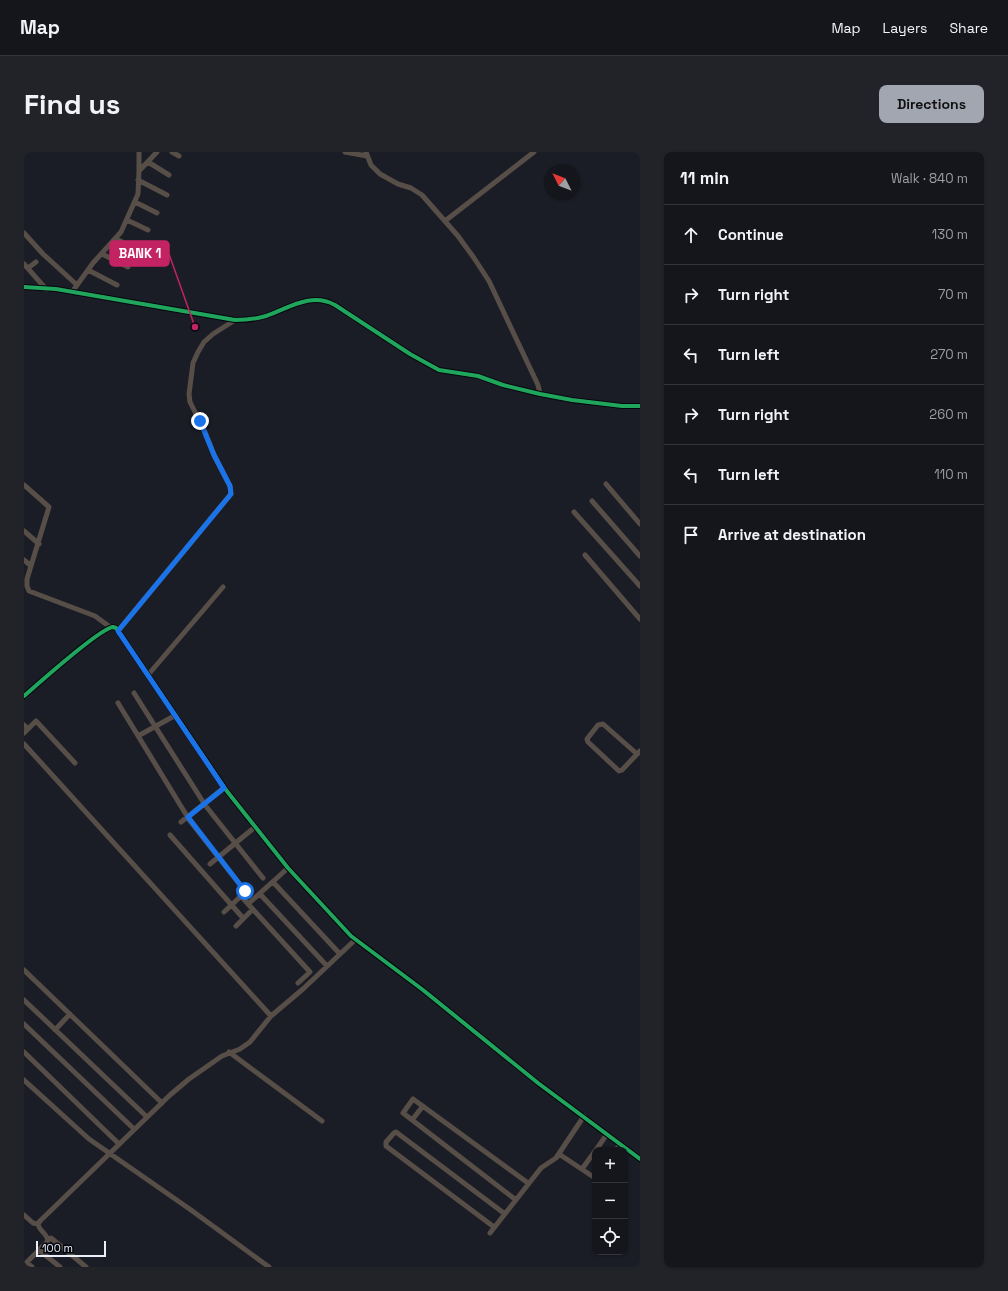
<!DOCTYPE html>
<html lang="en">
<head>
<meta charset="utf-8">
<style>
  body { margin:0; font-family:"Space Grotesk",sans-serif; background:#212329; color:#f1f3f6 }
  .controls { position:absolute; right:12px; bottom:12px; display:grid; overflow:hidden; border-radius:8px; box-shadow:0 1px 3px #0004 }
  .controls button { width:36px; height:36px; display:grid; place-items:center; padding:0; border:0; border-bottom:1px solid #33353b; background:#14161c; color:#f1f3f6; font:20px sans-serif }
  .compass { position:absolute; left:520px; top:12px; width:36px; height:36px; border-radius:50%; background:#14161c; box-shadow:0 1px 3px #0004; rotate:312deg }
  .scale { position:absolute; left:12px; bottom:10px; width:70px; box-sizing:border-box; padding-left:4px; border:2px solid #eaeffc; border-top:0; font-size:11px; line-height:14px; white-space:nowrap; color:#eaeffc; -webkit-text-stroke:3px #04060d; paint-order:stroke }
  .stop { position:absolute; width:12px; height:12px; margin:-9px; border:3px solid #1a73e8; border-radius:50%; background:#fff }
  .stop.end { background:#1a73e8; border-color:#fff; box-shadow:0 1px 4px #0008 }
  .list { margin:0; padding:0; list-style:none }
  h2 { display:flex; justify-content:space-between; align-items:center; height:52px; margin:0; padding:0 16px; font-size:17px }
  h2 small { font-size:13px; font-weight:400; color:#9d9fa3 }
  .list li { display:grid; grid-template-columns:26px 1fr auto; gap:12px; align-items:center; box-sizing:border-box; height:60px; padding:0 16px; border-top:1px solid #33353b }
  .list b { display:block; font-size:15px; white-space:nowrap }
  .list em { font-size:13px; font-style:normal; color:#9d9fa3 }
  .icon { flex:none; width:22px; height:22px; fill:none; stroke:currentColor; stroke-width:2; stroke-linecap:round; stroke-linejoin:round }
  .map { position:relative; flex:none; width:616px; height:1115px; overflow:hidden; border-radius:8px }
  header { display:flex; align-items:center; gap:24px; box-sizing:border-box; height:56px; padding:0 20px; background:#14161c; border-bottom:1px solid #33353b }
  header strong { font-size:19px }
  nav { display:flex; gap:22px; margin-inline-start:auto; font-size:14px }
  .intro { display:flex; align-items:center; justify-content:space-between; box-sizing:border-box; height:96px; padding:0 24px }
  h1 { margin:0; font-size:28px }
  .button { padding:10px 18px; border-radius:8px; background:#a1a6b1; color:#111; font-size:14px; font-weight:700 }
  main { display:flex; gap:24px; padding:0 24px }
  aside { flex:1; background:#14161c; border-radius:8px; box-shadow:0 1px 3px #0004 }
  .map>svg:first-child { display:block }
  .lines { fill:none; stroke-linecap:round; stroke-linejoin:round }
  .minor { stroke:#584e48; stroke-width:5 }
  .cycleway-casing { stroke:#04060d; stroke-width:6 }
  .cycleway { stroke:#20a55d; stroke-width:4 }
  .route { stroke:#1a73e8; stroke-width:5 }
  .leader { fill:none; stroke:#c42363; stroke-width:1.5 }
  .callout-dot { fill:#c42363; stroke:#04060d; stroke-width:1.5 }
  .callout { fill:#c42363; stroke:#c42363; stroke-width:1.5 }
  .callout-label { font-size:13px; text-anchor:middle; font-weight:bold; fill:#fff }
</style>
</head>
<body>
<header>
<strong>Map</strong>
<nav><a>Map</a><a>Layers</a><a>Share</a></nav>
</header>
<div class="intro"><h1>Find us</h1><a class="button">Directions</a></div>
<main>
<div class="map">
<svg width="616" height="1115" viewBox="0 0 616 1115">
  <rect width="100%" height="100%" fill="#1a1d26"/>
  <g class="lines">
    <!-- minor -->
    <path class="minor" d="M115 0V19
      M148 0 155 4
      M321 0 343 4
      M342 0 347 13 356 22 374 32 387 36 398 43 434 84 450 106 465 129 514 233 516 242
      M124 10 145 23
      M114 28 143 43
      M111 50 133 61
      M103 68 124 78
      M421 69 510 0
      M0 81 19 102 53 133
      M92 87 113 97
      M78 102 104 115
      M0 112 22 137
      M4 116 12 110
      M64 118 93 133
      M0 135 32 137 211 168C221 168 232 167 242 164 265 156 287 140 311 153L386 202 415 218 454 224 479 233 516 242 548 248 598 254H616
      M48 140 69 111 97 80 114 42 115 19 133 0
      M582 332 616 372
      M0 333 25 355 3 427V434L5 439 71 464 86 475
      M568 349 616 404
      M550 360 616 434
      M0 379 15 392
      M561 403 616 467
      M0 408 7 414
      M94 479 207 342 206 334 190 303 181 280 166 250 165 242 169 211 174 200 180 190 189 182 211 168
      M124 523 199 435
      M110 541 181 653 239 726
      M0 544C14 532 76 476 89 475L92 476 202 638 264 716 327 784 399 838 514 931 616 1007
      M94 551 166 669 221 739
      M0 573 4 577 0 581
      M4 577 12 569 51 611
      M114 584 152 563
      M0 592 247 864
      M613 602 579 572 574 573 563 587 564 590 595 619 598 618 616 599
      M157 670 200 636
      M146 683 219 766
      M186 712 231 675
      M264 716 224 752 286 820 274 831
      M249 730 316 802
      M236 742 303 814
      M200 760 217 744 224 752
      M212 774 229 757
      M0 818 138 951
      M0 848 123 965
      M0 872 110 977
      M31 878 46 862
      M0 900 95 992
      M205 900 298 969
      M0 928 65 987 167 1058 245 1115
      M388 968 399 954
      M572 998 583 982
      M592 998 596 992
      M535 1002 571 1026
      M558 1017 571 999
      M492 1048 379 961 389 947 504 1031
      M0 1063 9 1071 14 1072
      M470 1075 362 994V990L370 981 372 980 481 1062
      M466 1081 517 1016 532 1006 560 964
      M24 1087 27 1086 62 1115
      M15 1098 36 1115
      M3 1110 8 1115
      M0 1113 24 1089C23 1081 15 1079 14 1072L16 1069 146 943 165 927 198 904 216 897 226 890 247 864 279 837 332 787"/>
    <!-- cycleway casing -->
    <g class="cycleway-casing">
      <path id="cycleway" d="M0 135 32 137 211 168C221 168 232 167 242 164 265 156 287 140 311 153L386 202 415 218 454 224 479 233 516 242 548 248 598 254H616
        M0 544C14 532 76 476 89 475L92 476 202 638 264 716 327 784 399 838 514 931 616 1007"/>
    </g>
    <!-- cycleway -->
    <use href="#cycleway" class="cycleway"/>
  </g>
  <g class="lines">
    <!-- route -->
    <path class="route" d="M176 269 190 303 206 334 207 342 94 479 200 636 164 665 221 739"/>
  </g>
  <!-- callouts -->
  <path class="leader" d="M171 175L145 102"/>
  <circle class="callout-dot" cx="171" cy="175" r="4"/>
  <rect class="callout" x="86" y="89" width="59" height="25" rx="4"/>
  <g class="callout-label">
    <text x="116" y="106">BANK 1</text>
  </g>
</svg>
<div class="controls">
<button>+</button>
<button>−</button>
<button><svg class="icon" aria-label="locate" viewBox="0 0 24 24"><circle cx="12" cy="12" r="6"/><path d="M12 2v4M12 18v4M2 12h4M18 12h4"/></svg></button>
</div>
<svg class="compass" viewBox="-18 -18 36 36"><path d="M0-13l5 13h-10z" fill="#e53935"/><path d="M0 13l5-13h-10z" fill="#9d9fa3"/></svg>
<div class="scale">100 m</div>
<div class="stop" style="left:221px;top:739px"></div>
<div class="stop end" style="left:176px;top:269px"></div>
</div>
<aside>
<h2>11 min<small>Walk · 840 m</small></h2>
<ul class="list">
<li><svg class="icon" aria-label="ahead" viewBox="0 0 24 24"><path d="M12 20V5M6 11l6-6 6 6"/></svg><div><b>Continue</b></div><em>130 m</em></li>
<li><svg class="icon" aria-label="right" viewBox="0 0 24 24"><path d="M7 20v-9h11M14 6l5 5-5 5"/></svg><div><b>Turn right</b></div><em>70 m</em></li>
<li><svg class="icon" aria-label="left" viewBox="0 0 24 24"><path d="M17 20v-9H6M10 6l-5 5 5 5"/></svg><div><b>Turn left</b></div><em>270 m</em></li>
<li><svg class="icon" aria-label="right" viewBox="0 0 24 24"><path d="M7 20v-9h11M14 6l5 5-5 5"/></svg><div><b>Turn right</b></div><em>260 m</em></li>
<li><svg class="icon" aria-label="left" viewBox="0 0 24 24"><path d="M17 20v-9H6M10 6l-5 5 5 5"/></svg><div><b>Turn left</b></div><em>110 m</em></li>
<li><svg class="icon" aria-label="arrive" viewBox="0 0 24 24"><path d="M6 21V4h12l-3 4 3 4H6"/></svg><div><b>Arrive at destination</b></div></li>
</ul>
</aside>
</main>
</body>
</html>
